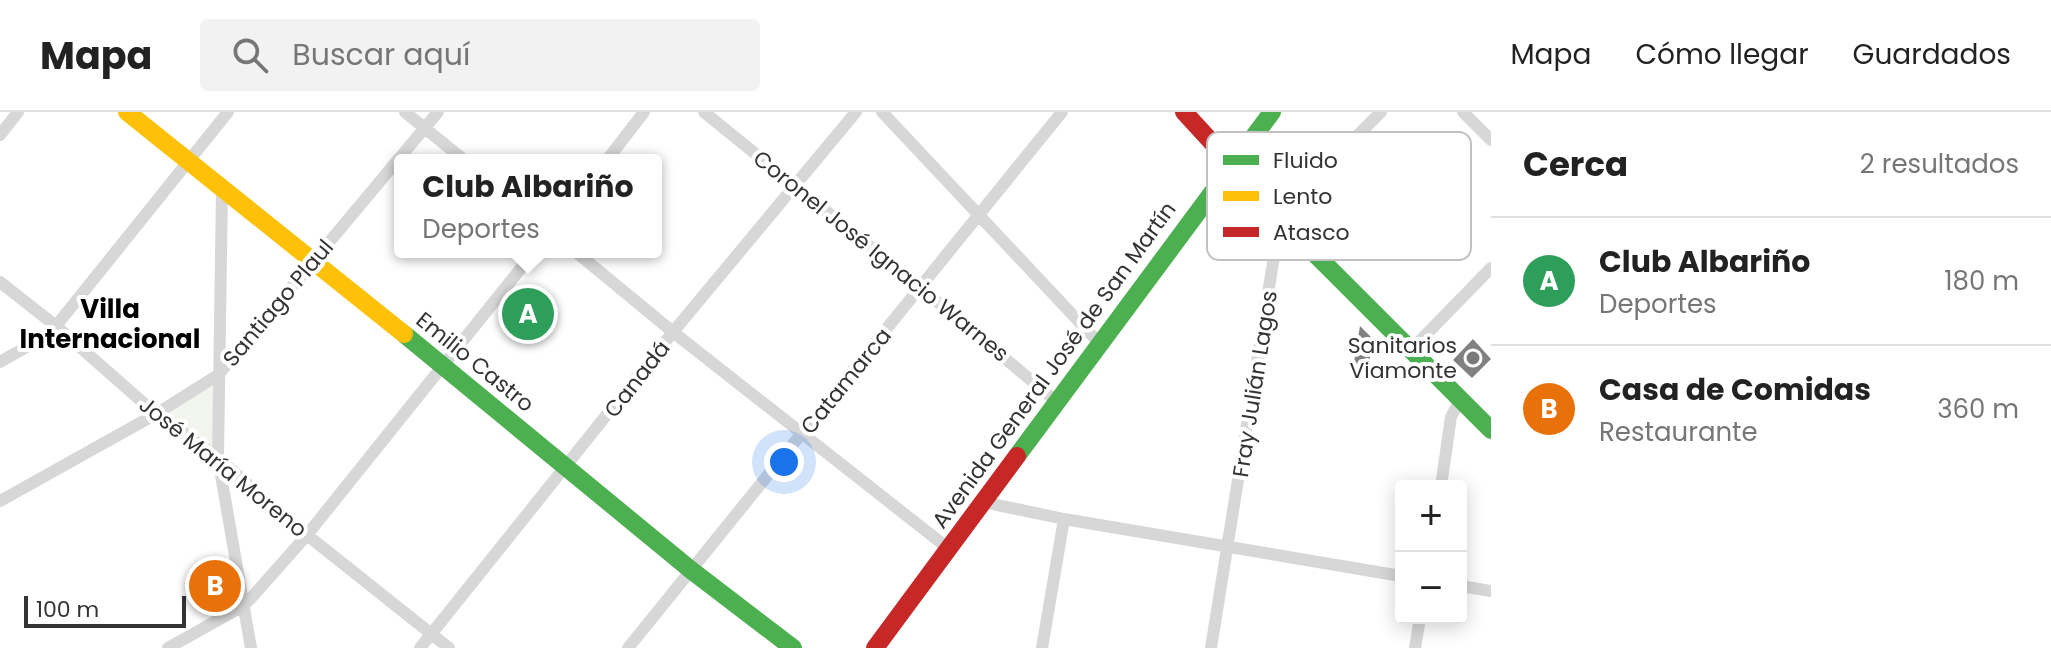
<!DOCTYPE html>
<html lang="es">
<head>
<meta charset="utf-8">
<style>
  body { margin:0; font-family:Poppins,sans-serif; background:#f2f2f2; color:#222 }
  .controls { position:absolute; right:24px; bottom:24px; display:grid; overflow:hidden; border-radius:8px; box-shadow:0 4px 20px #0003 }
  .controls button { width:72px; height:72px; display:grid; place-items:center; padding:0; border:0; border-bottom:2px solid #e0e0e0; background:#fff; color:#222; font:40px sans-serif }
  .scale { position:absolute; left:24px; bottom:20px; width:162px; box-sizing:border-box; padding-left:8px; border:4px solid #333; border-top:0; font-size:22px; line-height:28px; white-space:nowrap; color:#333; -webkit-text-stroke:6px #fff; paint-order:stroke }
  .you { position:absolute; left:784px; top:350px; width:28px; height:28px; margin:-20px; border:6px solid #fff; border-radius:50%; background:#1a73e8; box-shadow:0 0 0 12px #1a73e833 }
  .badge { display:grid; place-items:center; width:52px; height:52px; border-radius:50%; background:#1a73e8; color:#fff; font-size:26px; font-weight:700 }
  .pin { position:absolute; translate:-50% -50%; border:4px solid #fff; box-shadow:0 2px 8px #0006 }
  .popup { position:absolute; left:394px; top:42px; width:268px; height:104px; box-sizing:border-box; display:grid; place-content:center; border-radius:8px; background:#fff; filter:drop-shadow(0 2px 6px #0005); font-size:26px; white-space:nowrap; color:#767676 }
  .popup b { font-size:30px; color:#222 }
  .popup::after { content:''; position:absolute; left:50%; top:100%; margin-left:-16px; border:16px solid transparent; border-top-color:#fff }
  .list { margin:0; padding:0; list-style:none }
  h2 { display:flex; justify-content:space-between; align-items:center; height:104px; margin:0; padding:0 32px; font-size:34px }
  h2 small { font-size:26px; font-weight:400; color:#767676 }
  .list li { display:grid; grid-template-columns:52px 1fr auto; gap:24px; align-items:center; box-sizing:border-box; height:128px; padding:0 32px; border-top:2px solid #e0e0e0 }
  .list b { display:block; font-size:30px; white-space:nowrap }
  .list p { margin:0; font-size:26px; white-space:nowrap; color:#767676 }
  .list em { font-size:26px; font-style:normal; color:#767676 }
  .icon { flex:none; width:44px; height:44px; fill:none; stroke:currentColor; stroke-width:2; stroke-linecap:round; stroke-linejoin:round }
  .map { position:relative; flex:none; width:1491px; height:536px; overflow:hidden }
  header { display:flex; align-items:center; gap:48px; box-sizing:border-box; height:112px; padding:0 40px; background:#fff; border-bottom:2px solid #e0e0e0 }
  header strong { font-size:38px }
  nav { display:flex; gap:44px; margin-inline-start:auto; font-size:28px }
  .search { width:560px; height:72px; background:#f2f2f2; display:flex; align-items:center; gap:20px; box-sizing:border-box; padding:0 28px; border-radius:8px; color:#767676; font-size:30px }
  main { display:flex }
  aside { flex:1; background:#fff }
  .map>svg:first-child { display:block }
  .green { fill:#f1f5ed }
  .building { fill:#818181 }
  .lines { fill:none; stroke-linecap:round; stroke-linejoin:round }
  .street { stroke:#d7d7d7; stroke-width:12 }
  .fast { stroke:#4caf50; stroke-width:18 }
  .slow { stroke:#ffc107; stroke-width:18 }
  .jam { stroke:#c62828; stroke-width:18 }
  .poi-dot { fill:#7a7a7a; stroke:#fff; stroke-width:3 }
  .labels { text-anchor:middle; dominant-baseline:central; stroke-width:8; stroke-linejoin:round; paint-order:stroke }
  .street-label { font-size:22px; fill:#333; stroke:#fff }
  .poi-label { font-size:22px; fill:#333; stroke:#fff; text-anchor:end }
  .quarter-label { font-size:26px; font-weight:bold; fill:#000; stroke:#fff }
  .key { fill:#fff; stroke:#c2c2c2; stroke-width:2 }
  .key-label { font-size:22px; fill:#333 }
</style>
</head>
<body>
<header>
<strong>Mapa</strong>
<div class="search"><svg class="icon" aria-label="search" viewBox="0 0 24 24"><circle cx="10" cy="10" r="6"/><path d="M15 15l6 6"/></svg>Buscar aquí</div>
<nav><a>Mapa</a><a>Cómo llegar</a><a>Guardados</a></nav>
</header>
<main>
<div class="map">
<svg width="1491" height="536" viewBox="0 0 1491 536">
  <rect width="100%" height="100%" fill="#fff"/>
  <!-- green -->
  <path class="green" d="M218 263V346L156 302Z"/>
  <!-- building -->
  <path class="building" d="M1274 21 1286 32 1277 42 1299 62 1280 82 1248 52Z
    M1360 214 1373 227 1368 258 1353 256Z
    M1473 227 1491 247 1472 266 1453 248Z
    M221 465 224 480 217 487 210 488 207 468Z"/>
  <g class="lines">
    <!-- street -->
    <path class="street" d="M405 0 464 48
      M704 0 921 176 1057 290
      M882 0 1100 232
      M1463 0 1491 28
      M0 23 18 0
      M607 48 644 0
      M222 77 218 346 251 536
      M576 140 673 220 949 437
      M0 170 56 214 156 302 218 346 307 423 449 536
      M1411 238 1491 156
      M0 250 44 225 56 214 228 0
      M1441 374 1451 305 1460 288
      M0 389 156 302 218 263 438 0
      M983 390 1064 407 1401 464
      M1461 474 1491 479
      M168 536 243 494 252 485 307 423 534 140
      M420 536 673 220 856 0
      M628 536 1062 0
      M1042 536 1064 407
      M1211 536 1280 107 1294 87 1381 0
      M1415 536 1420 506"/>
    <!-- fast -->
    <path class="fast" d="M1308 135 1491 318
      M404 222 691 458 793 536
      M1017 344 1272 0"/>
    <!-- slow -->
    <path class="slow" d="M127 0 404 222"/>
    <!-- jam -->
    <path class="jam" d="M1184 0 1308 135
      M875 536 1017 344"/>
  </g>
  <!-- markers -->
  <circle class="poi-dot" cx="1473" cy="246" r="8"/>
  <g class="labels">
    <!-- street labels -->
    <g class="street-label">
      <text transform="translate(881 144) rotate(39)">Coronel José Ignacio Warnes</text>
      <text transform="translate(278 191) rotate(-50)">Santiago Plaul</text>
      <text transform="translate(475 250) rotate(39)">Emilio Castro</text>
      <text transform="translate(1054 253) rotate(-54)">Avenida General José de San Martín</text>
      <text transform="translate(637 267) rotate(-52)">Canadá</text>
      <text transform="translate(846 269) rotate(-51)">Catamarca</text>
      <text transform="translate(1255 272) rotate(-81)">Fray Julián Lagos</text>
      <text transform="translate(223 355) rotate(39)">José María Moreno</text>
    </g>
    <!-- poi labels -->
    <g class="poi-label">
      <text x="1457" y="233">Sanitarios<tspan x="1457" dy="25">Viamonte</tspan></text>
    </g>
    <!-- quarter labels -->
    <g class="quarter-label">
      <text x="110" y="197">Villa<tspan x="110" dy="30">Internacional</tspan></text>
    </g>
  </g>
  <!-- legend -->
  <rect x="1207" y="20" width="264" height="128" rx="12" class="key"/>
  <rect x="1223" y="43" width="36" height="10" fill="#4caf50"/>
  <rect x="1223" y="79" width="36" height="10" fill="#ffc107"/>
  <rect x="1223" y="115" width="36" height="10" fill="#c62828"/>
  <g class="key-label">
    <text x="1273" y="56">Fluido</text>
    <text x="1273" y="92">Lento</text>
    <text x="1273" y="128">Atasco</text>
  </g>
</svg>
<div class="controls">
<button>+</button>
<button>−</button>
</div>
<div class="scale">100 m</div>
<div class="you"></div>
<div class="pin badge" style="left:528px;top:202px;background:#2e9e5b">A</div>
<div class="popup"><b>Club Albariño</b>Deportes</div>
<div class="pin badge" style="left:215px;top:474px;background:#e8710a">B</div>
</div>
<aside>
<h2>Cerca<small>2 resultados</small></h2>
<ul class="list">
<li><span class="badge" style="background:#2e9e5b">A</span><div><b>Club Albariño</b><p>Deportes</p></div><em>180 m</em></li>
<li><span class="badge" style="background:#e8710a">B</span><div><b>Casa de Comidas</b><p>Restaurante</p></div><em>360 m</em></li>
</ul>
</aside>
</main>
</body>
</html>
